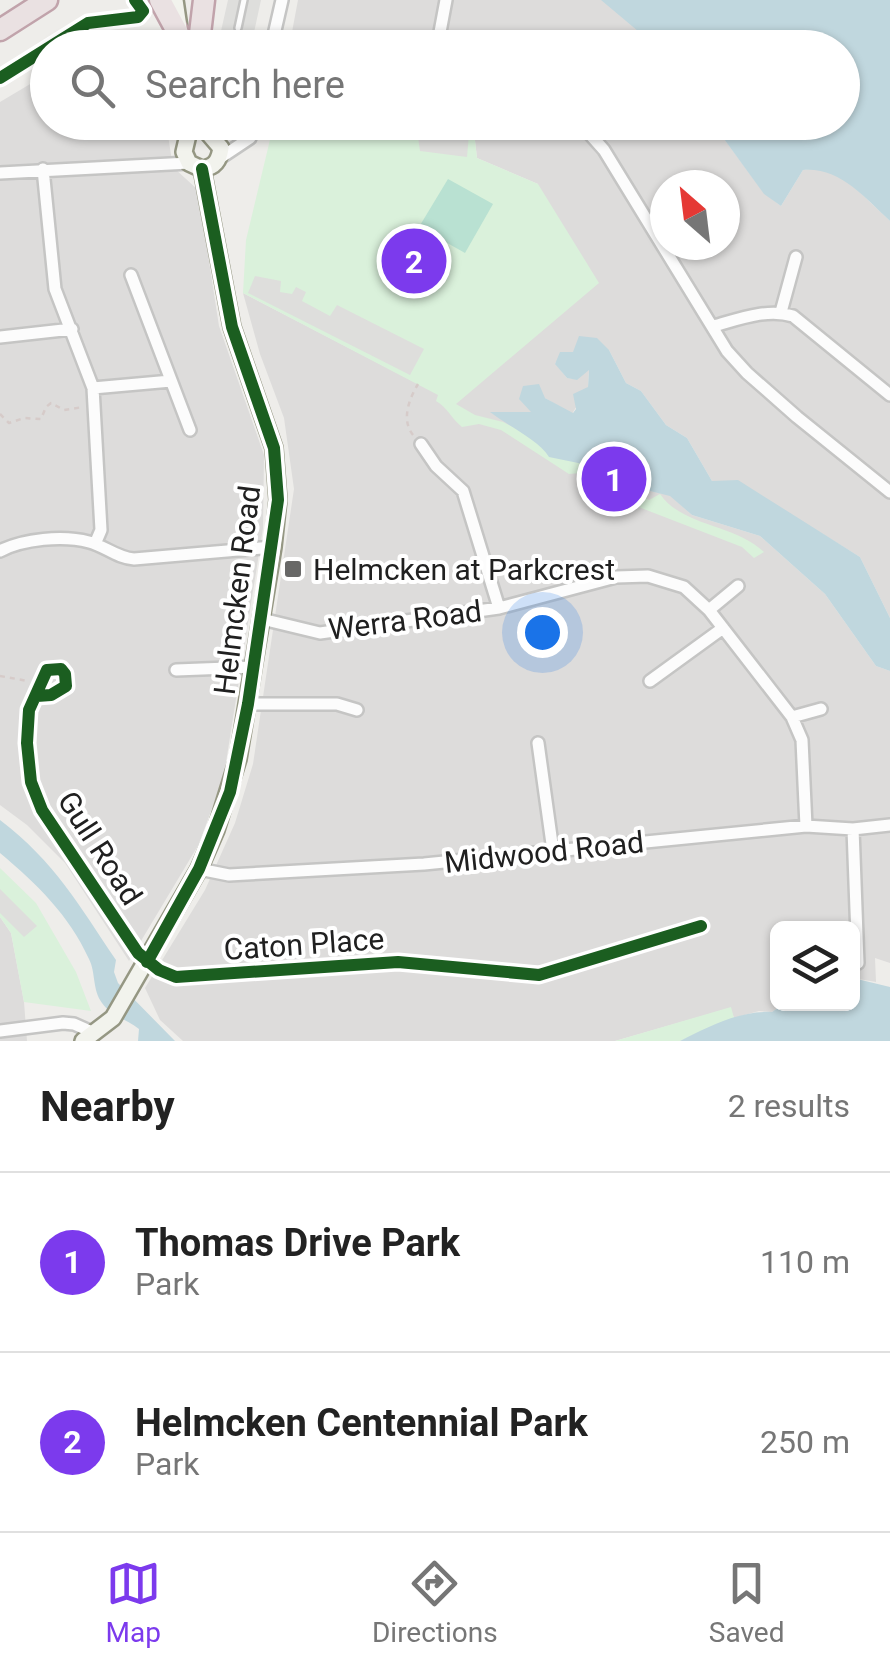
<!DOCTYPE html>
<html lang="en">
<head>
<meta charset="utf-8">
<style>
  body { margin:0; font-family:Roboto,sans-serif; background:#f2f2f2; color:#222 }
  .controls { position:absolute; right:30px; bottom:30px; display:grid; overflow:hidden; border-radius:15px; box-shadow:0 2px 8px #0004 }
  .controls button { width:90px; height:90px; display:grid; place-items:center; padding:0; border:0; border-bottom:2px solid #e0e0e0; background:#fff; color:#222; font:50px sans-serif }
  .compass { position:absolute; left:650px; top:170px; width:90px; height:90px; border-radius:50%; background:#fff; box-shadow:0 2px 8px #0004; rotate:332deg }
  .you { position:absolute; left:542px; top:632px; width:35px; height:35px; margin:-25px; border:8px solid #fff; border-radius:50%; background:#1a73e8; box-shadow:0 0 0 15px #1a73e833 }
  .badge { display:grid; place-items:center; width:65px; height:65px; border-radius:50%; background:#7c3aed; color:#fff; font-size:32px; font-weight:700 }
  .pin { position:absolute; translate:-50% -50%; border:5px solid #fff; box-shadow:0 2px 10px #0006 }
  .list { margin:0; padding:0; list-style:none }
  h2 { display:flex; justify-content:space-between; align-items:center; height:130px; margin:0; padding:0 40px; font-size:42px }
  h2 small { font-size:32px; font-weight:400; color:#767676 }
  .list li { display:grid; grid-template-columns:65px 1fr auto; gap:30px; align-items:center; box-sizing:border-box; height:180px; padding:0 40px; border-top:2px solid #e0e0e0 }
  .list b { display:block; font-size:38px; white-space:nowrap }
  .list p { margin:0; font-size:32px; white-space:nowrap; color:#767676 }
  .list em { font-size:32px; font-style:normal; color:#767676 }
  .icon { flex:none; width:55px; height:55px; fill:none; stroke:currentColor; stroke-width:2; stroke-linecap:round; stroke-linejoin:round }
  .map { position:relative; flex:none; width:890px; height:1041px; overflow:hidden }
  .search { position:absolute; background:#fff; box-shadow:0 2px 8px #0004; left:30px; right:30px; top:30px; height:110px; display:flex; align-items:center; gap:25px; box-sizing:border-box; padding:0 35px; border-radius:55px; color:#767676; font-size:38px }
  .sheet { height:490px; background:#fff }
  nav { display:flex; justify-content:space-around; align-items:center; box-sizing:border-box; height:140px; border-top:2px solid #e0e0e0; background:#fff; font-size:28px; color:#767676 }
  nav a { display:grid; justify-items:center; gap:5px }
  nav .on { color:#7c3aed }
  .map>svg:first-child { display:block }
  .residential { fill:#dddcdb; fill-rule:evenodd }
  .park { fill:#daf1db }
  .pitch { fill:#b9e1d2 }
  .parking { fill:#dededc }
  .water { fill:#c0d7de }
  .lines { fill:none; stroke-linecap:round; stroke-linejoin:round }
  .lane-casing { stroke:#c5c5c4; stroke-width:10 }
  .street-casing { stroke:#c5c5c4; stroke-width:16 }
  .secondary-casing { stroke:#959783; stroke-width:20 }
  .highway-casing { stroke:#c1a3ab; stroke-width:25 }
  .path { stroke:#d6cbc9; stroke-width:2.5; stroke-dasharray:5 5; stroke-linecap:butt }
  .lane { stroke:#fcfcfc; stroke-width:5 }
  .street { stroke:#fcfcfc; stroke-width:11 }
  .secondary { stroke:#f2f3ed; stroke-width:15 }
  .highway { stroke:#eae1e2; stroke-width:20 }
  .cycleway-casing { stroke:#fff; stroke-width:19 }
  .cycleway { stroke:#1b5e20; stroke-width:12 }
  .poi-dot { fill:#686867; stroke:#fff; stroke-width:4 }
  .labels { text-anchor:middle; dominant-baseline:central; stroke-width:8; stroke-linejoin:round; paint-order:stroke }
  .poi-label { font-size:30px; fill:#202020; stroke:#fff; text-anchor:start }
  .street-label { font-size:30px; fill:#202020; stroke:#fff }
</style>
</head>
<body>
<div class="map">
<svg width="890" height="1041" viewBox="0 0 890 1041">
  <rect width="100%" height="100%" fill="#eeedea"/>
  <!-- residential -->
  <path class="residential" d="M298 0H677L696 48H289Z
    M47 74 48 122 166 123 173 167 198 190 219 326 264 455 263 528 224 775 199 844 129 961 65 863 27 825 0 805V102Z
    M297 123H455L354 136Z
    M473 123H717L716 128 764 193 781 206 803 170 823 168 850 183 890 221V618L860 557 821 533 712 481 687 438 666 425 641 391 626 383 609 350 573 352 555 363 567 378 577 379 589 369 588 387 572 414 545 398 533 412 492 413 588 453 617 460 646 490 670 495 692 515 760 536 825 594 876 666 890 671V963L875 958 876 982 853 978 852 928H778V1004H783L772 1012 759 1011 734 1018 730 1008 615 1041H183L160 1020 145 988 205 890 235 823 253 764 294 489 284 418 260 354 243 293 455 403 538 184 477 158ZM665 185H725V245H665Z
    M0 917 11 933 24 1002 27 1041H0Z"/>
  <!-- park -->
  <path class="park" d="M274 123H297L354 136 473 123 477 158 538 184 599 283 456 404 475 415 503 422 581 460 593 454 611 459 632 492 649 500 660 494C683 527 735 524 764 552L754 558 742 547 605 494 603 471 569 474 501 430 479 424 462 427C451 418 448 408 436 401L438 395 243 293 246 240Z
    M0 868 36 903 76 972 91 1011 24 1002 11 933 0 917Z
    M731 1007 734 1018 680 1041H615Z"/>
  <!-- pitch -->
  <path class="pitch" d="M448 179 493 204 465 253 419 227Z"/>
  <!-- parking -->
  <path class="parking" d="M228 0H261L253 37 221 31Z
    M470 123 467 157 420 151 416 124Z
    M255 276 281 281 280 292 292 294 296 287 306 292 302 301 330 316 337 305 424 349 410 375 248 293Z
    M0 889 37 926 24 937 0 913Z"/>
  <!-- water -->
  <path class="water" d="M601 0H890V221C864 197 840 167 803 170L781 206 764 194 716 128 717 122H842V48L657 47Z
    M579 336 597 338 609 350 626 383 641 391 666 425 687 438 712 481 738 480 860 557 890 618V671L876 666 825 594 760 536 692 515 670 496 646 490 617 460 588 453 583 464 549 457C539 440 508 426 490 412H531L519 399 523 386 539 384 545 398 573 413 576 409 573 394 588 387 589 370 577 380 567 378 555 364 560 352H573Z
    M0 820C56 863 78 904 116 960L114 972 118 983 175 1041H138L139 1029C128 1020 110 1015 102 1003 92 989 96 973 89 959 69 915 37 884 0 853Z
    M853 978 890 987V1041H680C708 1027 740 1010 772 1012L783 1004H852Z"/>
  <g class="lines">
    <!-- lane casing -->
    <g class="lane-casing">
      <path id="lane" d="M238 28 244 0"/>
    </g>
    <!-- street casing -->
    <g class="street-casing">
      <path id="street" d="M271 48 282 0
        M437 48 446 0
        M579 122 604 150 727 351 747 373 797 417 890 492
        M220 158 250 138 254 122
        M43 169 55 289 93 388 101 530 95 544
        M0 173 189 163
        M131 275 190 430
        M781 312 796 257
        M714 326C739 319 767 308 793 316L890 395
        M0 337 72 329
        M93 388 171 381
        M421 444 436 466 463 491 499 608
        M0 551C23 539 63 535 89 542 105 546 117 558 134 559L273 547
        M709 610 738 586
        M262 619 320 633 499 608 616 577 648 576 684 587 709 610 792 717 802 740 806 826
        M176 670 254 667
        M650 681 723 628
        M37 696 51 695 66 686 65 674 61 669 47 670 29 710 27 743 31 782 42 810 138 953 159 970 176 977 398 962 539 975 701 926
        M248 704H337L357 710
        M792 717 821 709
        M538 743 553 851
        M853 829 858 963
        M199 869 229 875 424 864 806 826 853 829 890 825
        M0 1031 63 1023 74 1024 92 1032"/>
    </g>
    <!-- secondary casing -->
    <g class="secondary-casing">
      <path id="secondary" d="M175 0 182 48
        M191 122 184 152 189 163 202 169C215 167 219 161 221 148L209 134 205 122
        M83 1041 113 1018 199 869 216 830 238 759 273 547 278 500 274 448 232 327 202 169"/>
    </g>
    <!-- highway casing -->
    <g class="highway-casing">
      <path id="highway" d="M160 0 180 37
        M0 30 47 0
        M199 42 204 0"/>
    </g>
    <!-- path -->
    <path class="path" d="M0 414 9 423 24 418 41 419 46 407 51 403 64 410 83 407
      M413 435C401 420 409 399 418 384
      M0 676 28 681"/>
    <!-- lane -->
    <use href="#lane" class="lane"/>
    <!-- street -->
    <use href="#street" class="street"/>
    <!-- secondary -->
    <use href="#secondary" class="secondary"/>
    <!-- highway -->
    <use href="#highway" class="highway"/>
    <!-- cycleway casing -->
    <g class="cycleway-casing">
      <path id="cycleway" d="M0 78 88 23 138 17 143 11 135 0
        M37 696 51 695 66 686 65 674 61 669 47 670 29 710 27 743 31 782 42 810 138 953 159 970 176 977 398 962 539 975 701 926
        M147 962 199 869 230 792 248 704 278 500 274 448 232 327 202 169"/>
    </g>
    <!-- cycleway -->
    <use href="#cycleway" class="cycleway"/>
  </g>
  <!-- markers -->
  <rect class="poi-dot" x="283" y="559" width="20" height="20" rx="5"/>
  <g class="labels">
    <!-- poi labels -->
    <g class="poi-label">
      <text x="313" y="569">Helmcken at Parkcrest</text>
    </g>
    <!-- street labels -->
    <g class="street-label">
      <text transform="translate(237 590) rotate(-83)">Helmcken Road</text>
      <text transform="translate(405 620) rotate(-7)">Werra Road</text>
      <text transform="translate(100 848) rotate(57)">Gull Road</text>
      <text transform="translate(544 852) rotate(-6)">Midwood Road</text>
      <text transform="translate(304 944) rotate(-4)">Caton Place</text>
    </g>
  </g>
</svg>
<div class="controls">
<button><svg class="icon" aria-label="layers" viewBox="0 0 24 24"><path d="M12 4l9 5-9 5-9-5zM3 14l9 5 9-5"/></svg></button>
</div>
<svg class="compass" viewBox="-18 -18 36 36"><path d="M0-13l5 13h-10z" fill="#e53935"/><path d="M0 13l5-13h-10z" fill="#767676"/></svg>
<div class="you"></div>
<div class="pin badge" style="left:614px;top:479px">1</div>
<div class="pin badge" style="left:414px;top:261px">2</div>
<div class="search"><svg class="icon" aria-label="search" viewBox="0 0 24 24"><circle cx="10" cy="10" r="6"/><path d="M15 15l6 6"/></svg>Search here</div>
</div>
<section class="sheet">
<h2>Nearby<small>2 results</small></h2>
<ul class="list">
<li><span class="badge">1</span><div><b>Thomas Drive Park</b><p>Park</p></div><em>110 m</em></li>
<li><span class="badge">2</span><div><b>Helmcken Centennial Park</b><p>Park</p></div><em>250 m</em></li>
</ul>
</section>
<nav>
<a class="on"><svg class="icon" aria-label="map" viewBox="0 0 24 24"><path d="M3 6l6-2 6 2 6-2v14l-6 2-6-2-6 2zM9 4v14M15 6v14"/></svg>Map</a>
<a><svg class="icon" aria-label="directions" viewBox="0 0 24 24"><path d="M12 3l9 9-9 9-9-9zM9 14v-3h6M13 9l2 2-2 2"/></svg>Directions</a>
<a><svg class="icon" aria-label="saved" viewBox="0 0 24 24"><path d="M7 4h10v16l-5-4-5 4z"/></svg>Saved</a>
</nav>
</body>
</html>
